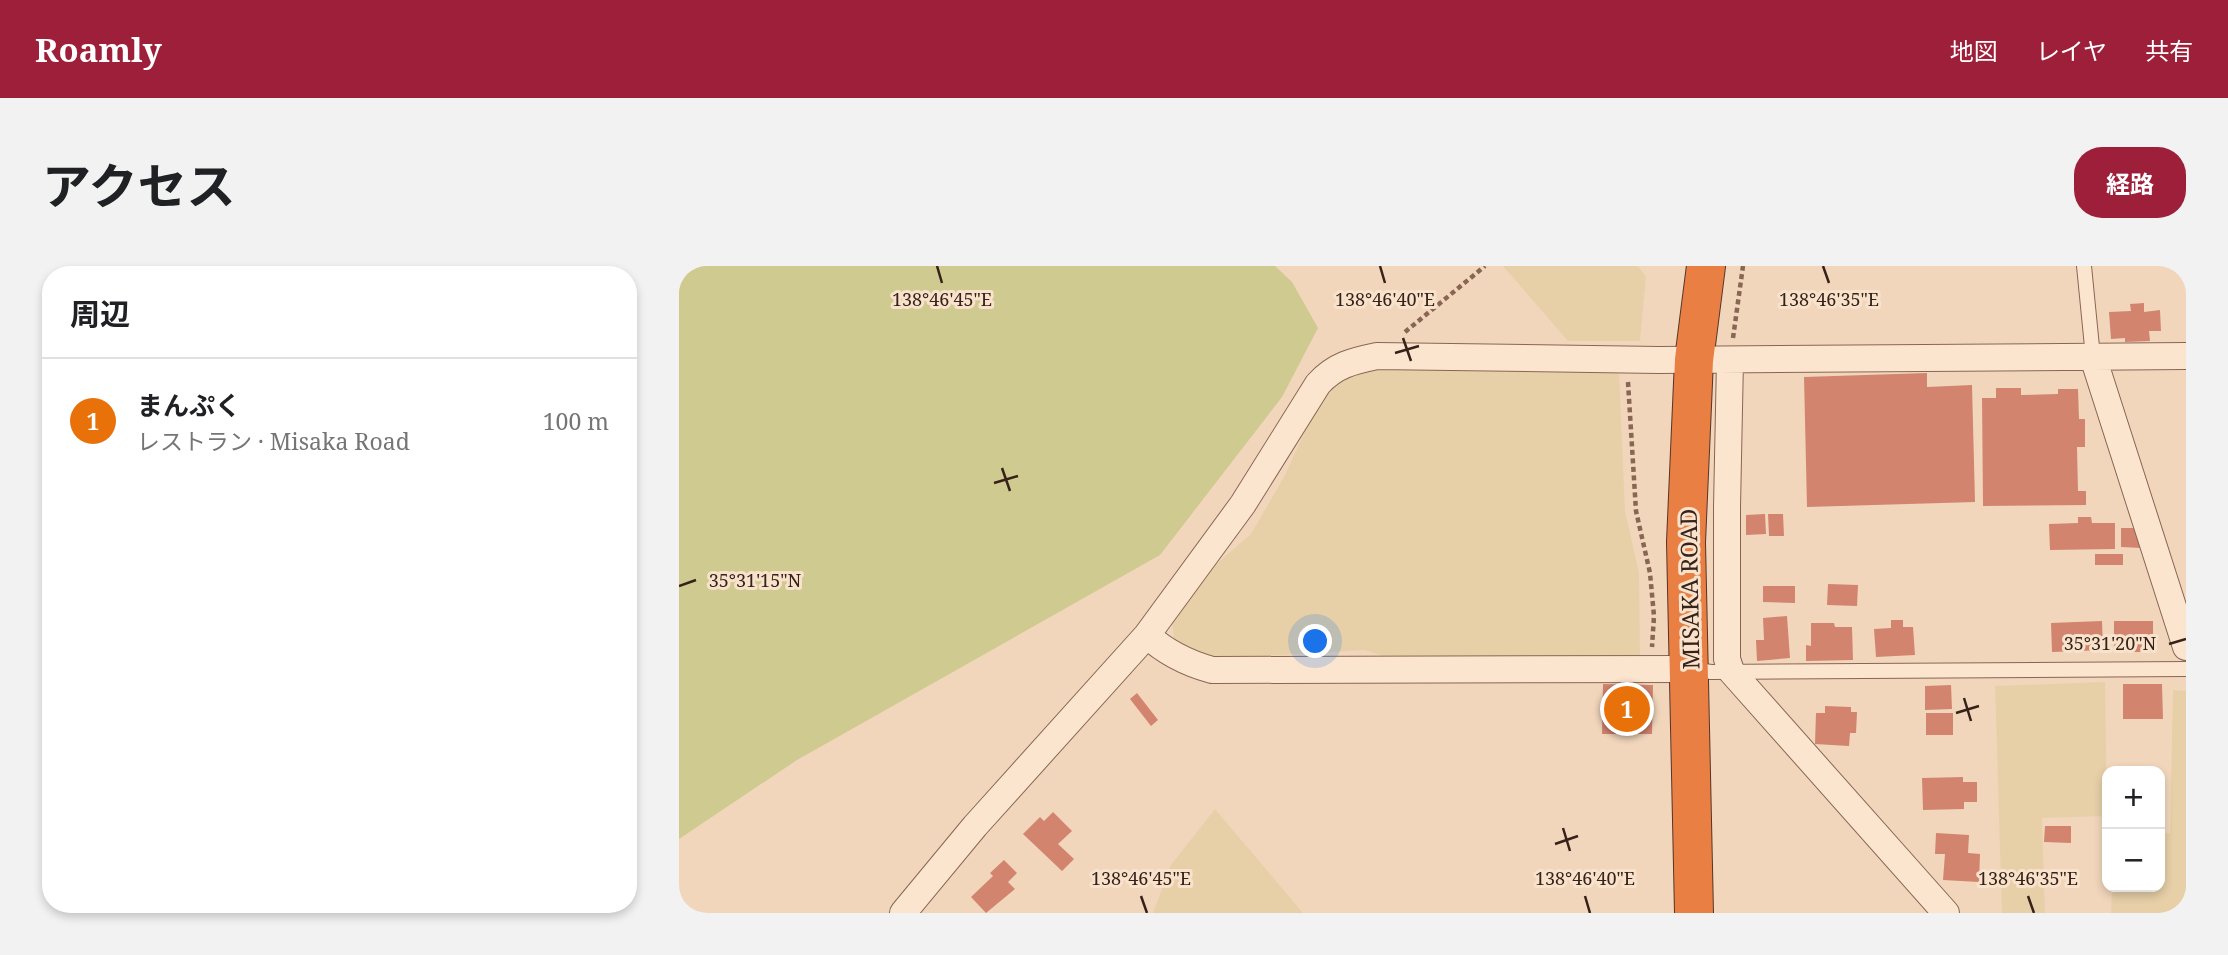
<!DOCTYPE html>
<html lang="ja">
<head>
<meta charset="utf-8">
<style>
  body { margin:0; font-family:"Noto Serif","Noto Sans JP",serif; background:#f2f2f2; color:#202124 }
  .controls { position:absolute; right:21px; bottom:21px; display:grid; overflow:hidden; border-radius:14px; box-shadow:0 4px 10px #0003 }
  .controls button { width:63px; height:63px; display:grid; place-items:center; padding:0; border:0; border-bottom:2px solid #e0e0e0; background:#fff; color:#202124; font:35px sans-serif }
  .you { position:absolute; left:637px; top:376px; width:24px; height:24px; margin:-18px; border:5px solid #fff; border-radius:50%; background:#1a73e8; box-shadow:0 0 0 10px #1a73e833 }
  .badge { display:grid; place-items:center; width:46px; height:46px; border-radius:50%; background:#9d1f39; color:#fff; font-size:23px; font-weight:700 }
  .pin { position:absolute; translate:-50% -50%; border:4px solid #fff; box-shadow:0 2px 7px #0006 }
  .list { margin:0; padding:0; list-style:none }
  h2 { display:flex; justify-content:space-between; align-items:center; height:91px; margin:0; padding:0 28px; font-size:30px }
  h2 small { font-size:23px; font-weight:400; color:#757577 }
  .list li { display:grid; grid-template-columns:46px 1fr auto; gap:21px; align-items:center; box-sizing:border-box; height:126px; padding:0 28px; border-top:2px solid #e0e0e0 }
  .list b { display:block; font-size:26px; white-space:nowrap }
  .list p { margin:0; font-size:23px; white-space:nowrap; color:#757577 }
  .list em { font-size:23px; font-style:normal; color:#757577 }
  .map { position:relative; flex:none; width:1507px; height:647px; overflow:hidden; border-radius:28px }
  header { display:flex; align-items:center; gap:42px; box-sizing:border-box; height:98px; padding:0 35px; background:#9d1f39; color:#fff }
  header strong { font-size:33px }
  nav { display:flex; gap:38px; margin-inline-start:auto; font-size:24px }
  .intro { display:flex; align-items:center; justify-content:space-between; box-sizing:border-box; height:168px; padding:0 42px }
  h1 { margin:0; font-size:49px }
  .button { padding:18px 32px; border-radius:28px; background:#9d1f39; color:#fff; font-size:24px; font-weight:700 }
  main { display:flex; gap:42px; padding:0 42px }
  aside { flex:1; background:#fff; border-radius:28px; box-shadow:0 4px 10px #0003 }
  .map>svg:first-child { display:block }
  .farmland { fill:#e7d0a8 }
  .green { fill:#cfca8f }
  .building { fill:#d2846e }
  .lines { fill:none; stroke-linecap:round; stroke-linejoin:round }
  .lane-casing { stroke:#896654; stroke-width:16 }
  .street-casing { stroke:#896654; stroke-width:28 }
  .highway-casing { stroke:#563529; stroke-width:40 }
  .path { stroke:#896654; stroke-width:4.5; stroke-dasharray:5 3.5; stroke-linecap:butt }
  .lane { stroke:#fbe5cf; stroke-width:14 }
  .street { stroke:#fbe5cf; stroke-width:26 }
  .highway { stroke:#e97f43; stroke-width:38 }
  .ticks { fill:none; stroke:#37221a; stroke-width:2.5 }
  .labels { text-anchor:middle; dominant-baseline:central; stroke-width:6; stroke-linejoin:round; paint-order:stroke }
  .street-label { font-size:23px; fill:#37221a; stroke:#f8e2cb }
  .ticks-label { font-size:18px; text-anchor:middle; fill:#37221a; stroke:#f8e2cb; stroke-width:6; stroke-linejoin:round; paint-order:stroke }
</style>
</head>
<body>
<header>
<strong>Roamly</strong>
<nav><a>地図</a><a>レイヤ</a><a>共有</a></nav>
</header>
<div class="intro"><h1>アクセス</h1><a class="button">経路</a></div>
<main>
<aside>
<h2>周辺<small></small></h2>
<ul class="list">
<li><span class="badge" style="background:#e8710a">1</span><div><b>まんぷく</b><p>レストラン · Misaka Road</p></div><em>100 m</em></li>
</ul>
</aside>
<div class="map">
<svg width="1507" height="647" viewBox="0 0 1507 647">
  <rect width="100%" height="100%" fill="#f1d6bb"/>
  <!-- farmland -->
  <path class="farmland" d="M824 0H959L967 11 961 75H889Z
    M689 99 940 105 946 245 960 307 961 390 713 393 686 384 584 390H532L506 383 495 372 493 356 534 301 572 268 605 211 638 139 670 107Z
    M1426 416 1428 550 1363 552 1366 647H1323L1316 420Z
    M1494 424 1507 425V647H1432L1433 621H1481V568L1491 567Z
    M536 543 624 647H474L492 599Z"/>
  <!-- green -->
  <path class="green" d="M0 0H596L613 16 639 62 603 131 481 289 118 494 0 573Z"/>
  <!-- building -->
  <path class="building" d="M1465 37V46L1481 44 1482 65H1470L1471 75 1446 76V72L1432 73 1430 46 1452 45 1451 38Z
    M1248 107V121L1293 119 1296 236 1128 241 1125 111Z
    M1317 122H1342V129L1379 128V123H1399L1400 153H1406V181H1398L1399 225H1407V239L1304 240 1303 132H1317Z
    M1086 248 1087 268 1067 269V249Z
    M1089 248H1104L1105 270H1090Z
    M1399 251H1412L1413 257H1436V283L1371 284 1370 258 1399 257Z
    M1442 262H1462V282L1442 281Z
    M1416 288H1444V299H1416Z
    M1149 318 1179 319 1178 340 1148 339Z
    M1084 320H1116V337L1084 336Z
    M1108 350 1111 392 1078 395 1077 374H1085L1084 352Z
    M1212 354H1224V361H1234L1236 389 1197 391 1195 363 1212 362Z
    M1423 355 1424 384 1373 386 1372 357Z
    M1435 355H1474V386H1435Z
    M1132 357H1155L1156 361H1173L1174 394 1127 395V379L1132 380Z
    M924 418 974 419 973 468H923Z
    M1444 418H1483L1484 453H1444Z
    M1272 419 1273 443 1246 444V420Z
    M458 427 479 454 472 460 451 433Z
    M1146 440 1172 441V446H1178L1177 467H1171L1170 480 1136 478 1137 447H1146Z
    M1247 447H1274V469H1247Z
    M1284 511V516H1298V536H1285V543L1244 544 1243 512Z
    M374 546 393 565 379 578 395 593 383 605 344 568 361 551 365 555Z
    M1366 560H1392V577L1365 576Z
    M1257 567 1290 569 1289 587 1301 588 1300 616 1264 614 1266 588H1256Z
    M325 594 338 607 329 616 336 623 307 647 292 631 314 610 311 607Z"/>
  <g class="lines">
    <!-- lane casing -->
    <g class="lane-casing">
      <path id="lane" d="M1405 0 1414 91
        M1012 403 1032 406 1507 403"/>
    </g>
    <!-- street casing -->
    <g class="street-casing">
      <path id="street" d="M1414 91 1507 381
        M1051 94 1048 241V393L1052 405 1267 647
        M468 369C487 387 508 397 533 404L1011 403
        M224 647 296 560 468 369 564 238 639 118C656 99 674 95 698 90L980 94 1507 90"/>
    </g>
    <!-- highway casing -->
    <g class="highway-casing">
      <path id="highway" d="M1015 647 1007 276 1015 94 1027 0"/>
    </g>
    <!-- path -->
    <path class="path" d="M726 66 806 0
      M1054 72 1064 0
      M949 116 957 245 971 307 975 350 973 381"/>
    <!-- lane -->
    <use href="#lane" class="lane"/>
    <!-- street -->
    <use href="#street" class="street"/>
    <!-- highway -->
    <use href="#highway" class="highway"/>
  </g>
  <!-- ticks -->
  <path class="ticks" d="M258 0 263 17M701 0 706 17M1144 0 1150 17M724 72 732 95M716 87 740 80M323 202 331 225M315 217 339 210M0 320 17 314M1490 378 1507 373M1285 432 1292 455M1277 447 1300 440M884 562 891 585M876 578 899 570M462 630 468 647M906 630 911 647M1349 630 1355 647"/>
  <g class="labels">
    <!-- street labels -->
    <g class="street-label">
      <text transform="translate(1010 323) rotate(-91)">MISAKA ROAD</text>
    </g>
  </g>
  <g class="ticks-label">
    <text x="263" y="40">138°46'45"E</text>
    <text x="706" y="40">138°46'40"E</text>
    <text x="1150" y="40">138°46'35"E</text>
    <text x="76" y="321">35°31'15"N</text>
    <text x="1431" y="384">35°31'20"N</text>
    <text x="462" y="619">138°46'45"E</text>
    <text x="906" y="619">138°46'40"E</text>
    <text x="1349" y="619">138°46'35"E</text>
  </g>
</svg>
<div class="controls">
<button>+</button>
<button>−</button>
</div>
<div class="you"></div>
<div class="pin badge" style="left:948px;top:443px;background:#e8710a">1</div>
</div>
</main>
</body>
</html>
